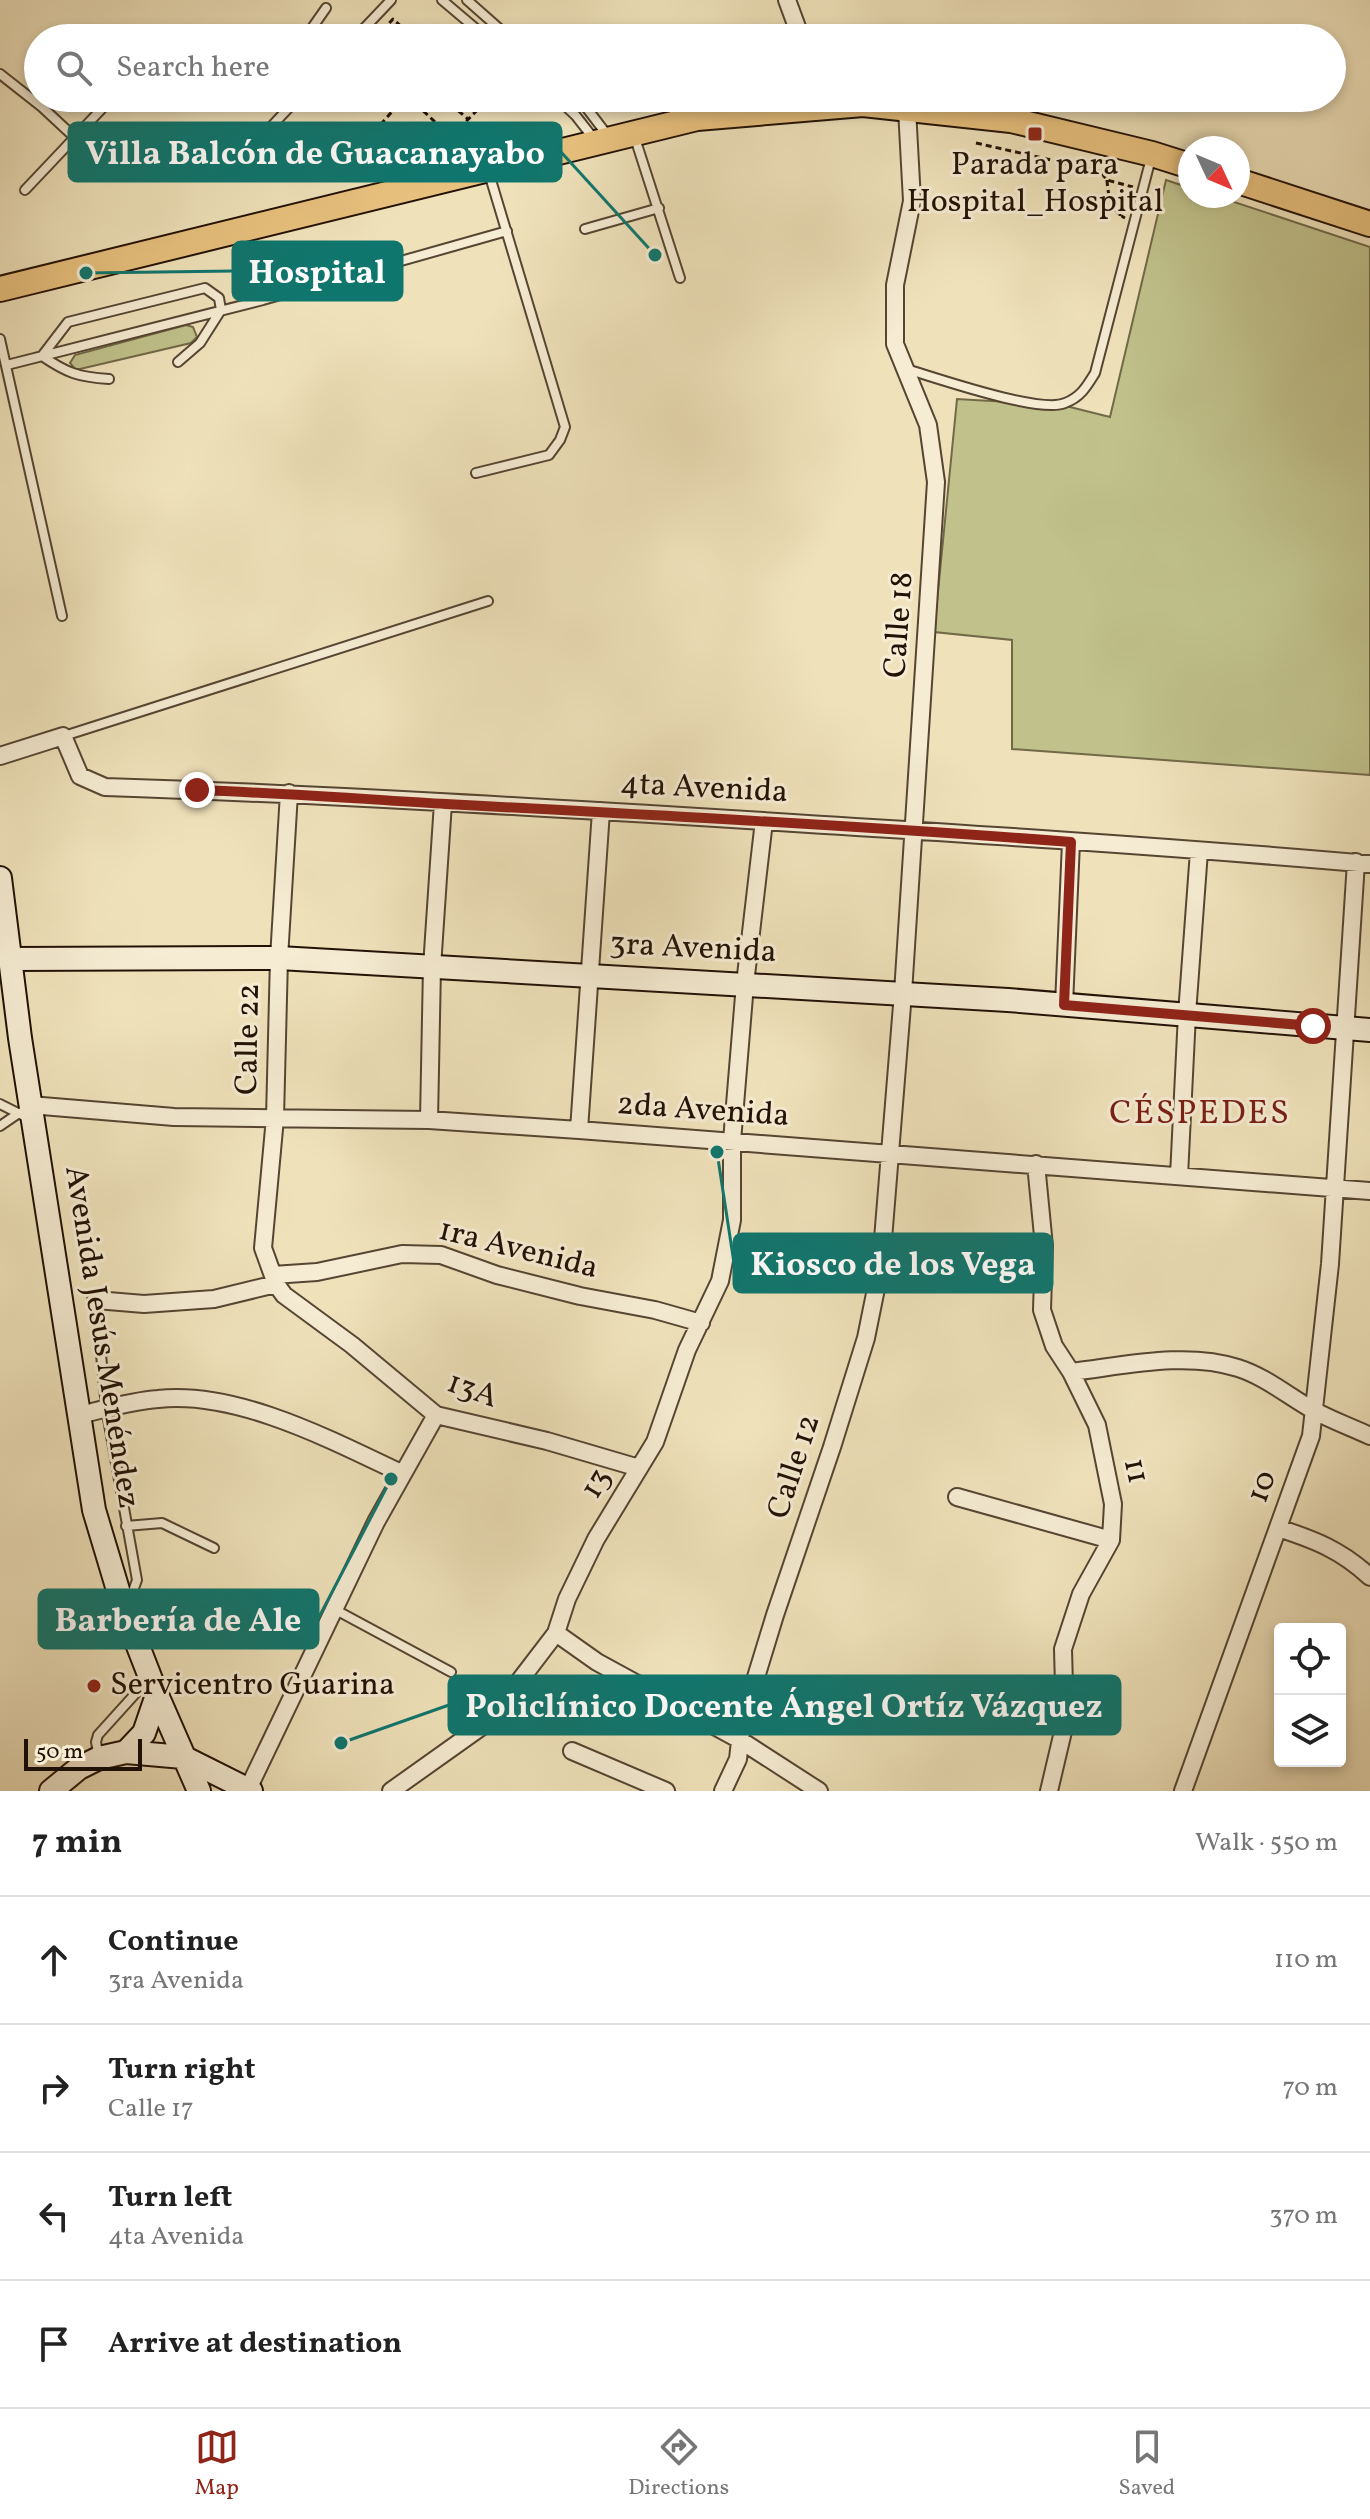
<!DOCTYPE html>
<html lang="en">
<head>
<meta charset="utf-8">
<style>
  body { margin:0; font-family:Vollkorn,serif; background:#f6f6f6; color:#222 }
  .controls { position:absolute; right:24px; bottom:24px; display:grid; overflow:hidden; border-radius:8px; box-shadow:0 4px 12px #0003 }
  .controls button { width:72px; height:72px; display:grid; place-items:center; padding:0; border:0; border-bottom:2px solid #e0e0e0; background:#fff; color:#222; font:40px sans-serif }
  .compass { position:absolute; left:1178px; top:136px; width:72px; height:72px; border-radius:50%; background:#fff; box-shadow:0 4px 12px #0003; rotate:134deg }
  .scale { position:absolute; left:24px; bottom:20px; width:118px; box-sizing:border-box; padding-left:8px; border:4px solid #221105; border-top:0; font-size:22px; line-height:28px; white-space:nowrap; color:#221105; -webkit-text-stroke:6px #f5ecd3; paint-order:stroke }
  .stop { position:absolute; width:24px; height:24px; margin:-18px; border:6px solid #8f2418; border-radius:50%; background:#fff }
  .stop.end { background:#8f2418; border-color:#fff; box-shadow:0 2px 8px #0008 }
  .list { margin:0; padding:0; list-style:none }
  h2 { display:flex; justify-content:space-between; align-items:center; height:104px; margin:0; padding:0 32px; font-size:34px }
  h2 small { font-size:26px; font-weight:400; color:#767676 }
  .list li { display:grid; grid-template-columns:52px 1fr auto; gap:24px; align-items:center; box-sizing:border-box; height:128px; padding:0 32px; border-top:2px solid #e0e0e0 }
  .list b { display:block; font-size:30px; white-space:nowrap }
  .list p { margin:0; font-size:26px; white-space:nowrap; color:#767676 }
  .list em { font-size:26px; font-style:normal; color:#767676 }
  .icon { flex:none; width:44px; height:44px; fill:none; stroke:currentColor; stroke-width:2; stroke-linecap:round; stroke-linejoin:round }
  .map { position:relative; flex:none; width:1370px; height:1791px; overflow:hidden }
  .search { position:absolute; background:#fff; box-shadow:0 4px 12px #0003; left:24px; right:24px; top:24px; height:88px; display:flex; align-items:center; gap:20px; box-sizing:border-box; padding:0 28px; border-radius:44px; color:#767676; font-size:30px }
  .sheet { height:616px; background:#fff }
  nav { display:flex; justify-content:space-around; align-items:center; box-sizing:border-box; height:112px; border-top:2px solid #e0e0e0; background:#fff; font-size:22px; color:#767676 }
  nav a { display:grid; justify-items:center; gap:4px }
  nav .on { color:#8f2418 }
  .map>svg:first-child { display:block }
  .green { fill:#c0c18b; stroke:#716948; stroke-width:2 }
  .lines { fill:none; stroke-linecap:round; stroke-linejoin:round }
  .lane-casing { stroke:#554532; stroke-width:12 }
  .street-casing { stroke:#554532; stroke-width:20 }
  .secondary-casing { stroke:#221105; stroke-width:26 }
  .primary-casing { stroke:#221105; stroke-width:28 }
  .path { stroke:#221105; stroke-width:3; stroke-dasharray:6 4; stroke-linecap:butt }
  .lane { stroke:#f5ecd3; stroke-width:8 }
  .street { stroke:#f5ecd3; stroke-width:16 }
  .secondary { stroke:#f5ecd3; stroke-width:22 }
  .primary { stroke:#e8c17e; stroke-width:24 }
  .route { stroke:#8f2418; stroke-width:10 }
  .poi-dot { fill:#8f2418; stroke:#f5ecd3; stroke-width:3 }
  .labels { text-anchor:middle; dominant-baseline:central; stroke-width:6; stroke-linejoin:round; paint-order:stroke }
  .poi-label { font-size:32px; fill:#221105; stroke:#f5ecd3 }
  .street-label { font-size:32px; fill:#221105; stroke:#f5ecd3 }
  .neighbourhood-label { font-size:34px; letter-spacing:2px; fill:#7a1f14; stroke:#f5ecd3 }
  .leader { fill:none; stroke:#0f766e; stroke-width:3 }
  .callout-dot { fill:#0f766e; stroke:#f5ecd3; stroke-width:3 }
  .callout { fill:#0f766e; stroke:#0f766e; stroke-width:3 }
  .callout-label { font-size:34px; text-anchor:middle; font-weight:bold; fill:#fff }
</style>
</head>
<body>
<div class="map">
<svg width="1370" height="1791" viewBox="0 0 1370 1791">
  <rect width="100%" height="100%" fill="#efe2bb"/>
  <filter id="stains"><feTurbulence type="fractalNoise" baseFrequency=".0025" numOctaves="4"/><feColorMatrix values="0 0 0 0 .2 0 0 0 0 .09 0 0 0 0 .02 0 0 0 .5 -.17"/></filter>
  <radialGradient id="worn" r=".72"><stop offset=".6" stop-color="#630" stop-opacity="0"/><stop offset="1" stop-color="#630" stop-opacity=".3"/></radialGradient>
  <!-- green -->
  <path class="green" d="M1166 180 1190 188V196H1216L1370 247V775L1012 749V640L934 632 957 399 1062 405 1110 417Z
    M186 325 193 327 197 337 191 343 80 369H75L70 363 75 355Z"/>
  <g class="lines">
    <!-- lane casing -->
    <g class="lane-casing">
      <path id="lane" d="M442 0 487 38
        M467 0 510 38
        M310 38 312 28 326 8
        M355 38 391 0
        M0 74 42 107 86 148 106 159 128 163H161L254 145 298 98
        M557 98 576 116 594 139
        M579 98 608 136
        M634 135 680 278
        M25 190 112 98
        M585 229 659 208
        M0 339 62 616
        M7 365 263 300 507 231
        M906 369C937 378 1040 414 1065 403 1081 397 1087 386 1095 373L1151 158
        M109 379C78 377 67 373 42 356L68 322 205 288 219 298 221 310 200 343 178 362
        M476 473 549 455 560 440 565 427 488 170
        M64 736 488 601
        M0 1104 28 1118
        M0 1126 19 1113
        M96 1300 106 1408 137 1580 133 1591 123 1599
        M126 1526 162 1523 214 1548
        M334 1609 451 1672
        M99 1758 96 1742 98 1735 136 1693 145 1673"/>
    </g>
    <!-- street casing -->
    <g class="street-casing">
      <path id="street" d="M787 0 801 38
        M0 756 63 736 80 776 105 787C319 794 533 807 747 820 955 833 1163 846 1370 864
        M289 793 279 958 275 1118 263 1248 276 1284 284 1295 352 1345 436 1415 547 1441 639 1468
        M1064 1005 1071 842
        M30 1105 174 1117 429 1120 579 1130 1370 1191
        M429 1120 432 967 443 803
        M579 1130 601 811
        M1036 1164 1044 1246 1042 1310 1054 1346 1071 1372 1097 1425 1113 1504 1111 1540 1081 1594 1063 1649 1065 1723 1049 1791
        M1179 1176 1187 1014 1199 851
        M273 1275 317 1272 402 1254 441 1255 497 1275 580 1296 655 1310 701 1323
        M96 1300 144 1304 214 1299 276 1284
        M1071 1372C1123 1366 1186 1351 1238 1368 1266 1377 1288 1396 1313 1410 1331 1420 1351 1427 1370 1436
        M79 1415C105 1409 131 1401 158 1399 237 1390 333 1441 403 1474
        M957 1497 1111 1540
        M1278 1528C1315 1540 1341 1550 1370 1577
        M556 1633 597 1662 740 1740 819 1791
        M572 1751 666 1791
        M248 1789 376 1522 436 1415
        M391 1791 488 1722 556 1633 567 1599 596 1539 655 1442 687 1350 720 1281 732 1220V1141L745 984 764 821
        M723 1791 738 1759 742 1723 775 1615 832 1447 866 1338 881 1264 903 993 936 482 928 425 895 344V285L912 201 907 109
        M1183 1791 1311 1436 1330 1264 1356 862"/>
    </g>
    <!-- secondary casing -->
    <g class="secondary-casing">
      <path id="secondary" d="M0 878 20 1038 94 1510 124 1610 157 1695 199 1791
        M10 959 279 958 1008 1000 1370 1030
        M126 1752 144 1733 157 1695
        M51 1791 79 1768 99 1758 126 1752 183 1757 251 1791"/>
    </g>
    <!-- primary casing -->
    <g class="primary-casing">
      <path id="primary" d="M1238 181 1370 224
        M0 289 697 118 863 104 1011 120 1152 154 1190 166"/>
    </g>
    <!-- path -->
    <path class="path" d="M376 38 393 19 414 38
      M405 98C419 105 427 106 441 98
      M443 98 468 119
      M416 104 451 137 486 101 482 98
      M374 132 404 98
      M976 143 1100 171 1107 180 1133 187
      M1107 180C1108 195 1111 211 1125 218
      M1108 195 1121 197 1120 216"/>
    <!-- lane -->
    <use href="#lane" class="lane"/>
    <!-- street -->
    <use href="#street" class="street"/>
    <!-- secondary -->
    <use href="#secondary" class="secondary"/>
    <!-- primary -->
    <use href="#primary" class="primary"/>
  </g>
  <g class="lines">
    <!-- route -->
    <path class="route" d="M197 790C280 793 363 799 446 804 655 815 863 826 1071 842L1064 1005 1313 1026"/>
  </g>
  <!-- markers -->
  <g class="poi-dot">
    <rect x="1027" y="126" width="16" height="16" rx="4"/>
    <circle cx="94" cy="1686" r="8"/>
  </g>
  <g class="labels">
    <!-- poi labels -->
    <g class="poi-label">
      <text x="1035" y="166">Parada para<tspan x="1035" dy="37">Hospital_Hospital</tspan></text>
      <text x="110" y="1686" text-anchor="start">Servicentro Guarina</text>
    </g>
    <!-- street labels -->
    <g class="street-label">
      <text transform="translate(900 625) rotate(-86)">Calle 18</text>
      <text transform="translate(704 789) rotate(3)">4ta Avenida</text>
      <text transform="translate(693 949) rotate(3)">3ra Avenida</text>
      <text transform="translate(249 1039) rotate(-89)">Calle 22</text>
      <text transform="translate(703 1111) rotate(4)">2da Avenida</text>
      <text transform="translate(518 1250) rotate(14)">1ra Avenida</text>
      <text transform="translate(101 1337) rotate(81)">Avenida Jesús Menéndez</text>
      <text transform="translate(472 1391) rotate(20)">13A</text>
      <text transform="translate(795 1467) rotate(-72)">Calle 12</text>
      <text transform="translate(1135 1471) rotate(78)">11</text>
      <text transform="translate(597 1484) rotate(-59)">13</text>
      <text transform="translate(1263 1487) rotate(-70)">10</text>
    </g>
    <!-- neighbourhood labels -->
    <g class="neighbourhood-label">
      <text x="1200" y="1114">CÉSPEDES</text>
    </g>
  </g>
  <!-- callouts -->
  <path class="leader" d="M655 255L561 152M86 273L233 271M717 1152L734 1263M391 1479L318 1619M341 1743L449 1705"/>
  <g class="callout-dot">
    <circle cx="655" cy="255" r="8"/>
    <circle cx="86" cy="273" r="8"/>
    <circle cx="717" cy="1152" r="8"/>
    <circle cx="391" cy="1479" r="8"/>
    <circle cx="341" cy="1743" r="8"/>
  </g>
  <g class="callout">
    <rect x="69" y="123" width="492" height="58" rx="8"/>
    <rect x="233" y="242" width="169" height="58" rx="8"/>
    <rect x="734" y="1234" width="318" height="58" rx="8"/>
    <rect x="39" y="1590" width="279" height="58" rx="8"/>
    <rect x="449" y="1676" width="671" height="58" rx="8"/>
  </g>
  <g class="callout-label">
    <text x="315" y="164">Villa Balcón de Guacanayabo</text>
    <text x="317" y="283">Hospital</text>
    <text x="893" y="1275">Kiosco de los Vega</text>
    <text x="178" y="1631">Barbería de Ale</text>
    <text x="784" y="1717">Policlínico Docente Ángel Ortíz Vázquez</text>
  </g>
  <rect width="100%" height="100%" filter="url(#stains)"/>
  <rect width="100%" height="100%" fill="url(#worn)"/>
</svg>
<div class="controls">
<button><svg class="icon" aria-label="locate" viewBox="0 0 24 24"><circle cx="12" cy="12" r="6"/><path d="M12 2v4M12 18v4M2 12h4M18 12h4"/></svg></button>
<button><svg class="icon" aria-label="layers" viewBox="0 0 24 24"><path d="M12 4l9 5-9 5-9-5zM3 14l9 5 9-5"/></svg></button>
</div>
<svg class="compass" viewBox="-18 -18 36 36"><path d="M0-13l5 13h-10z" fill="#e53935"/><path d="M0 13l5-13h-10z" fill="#767676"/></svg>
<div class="scale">50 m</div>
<div class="stop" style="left:1313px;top:1026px"></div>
<div class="stop end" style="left:197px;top:790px"></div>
<div class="search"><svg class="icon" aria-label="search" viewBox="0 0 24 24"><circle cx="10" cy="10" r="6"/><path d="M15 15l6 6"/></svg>Search here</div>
</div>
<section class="sheet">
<h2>7 min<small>Walk · 550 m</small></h2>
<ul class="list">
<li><svg class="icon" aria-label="ahead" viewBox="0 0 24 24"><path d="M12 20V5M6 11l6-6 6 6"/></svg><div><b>Continue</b><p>3ra Avenida</p></div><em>110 m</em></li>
<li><svg class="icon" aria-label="right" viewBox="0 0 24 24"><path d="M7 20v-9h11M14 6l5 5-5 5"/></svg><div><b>Turn right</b><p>Calle 17</p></div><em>70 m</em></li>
<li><svg class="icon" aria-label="left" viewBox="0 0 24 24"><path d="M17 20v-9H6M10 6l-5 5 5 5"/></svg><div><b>Turn left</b><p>4ta Avenida</p></div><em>370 m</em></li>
<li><svg class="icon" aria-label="arrive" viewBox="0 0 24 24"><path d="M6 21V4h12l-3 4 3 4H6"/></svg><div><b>Arrive at destination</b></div></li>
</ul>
</section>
<nav>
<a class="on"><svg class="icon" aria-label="map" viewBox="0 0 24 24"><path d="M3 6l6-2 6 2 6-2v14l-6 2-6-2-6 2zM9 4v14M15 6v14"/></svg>Map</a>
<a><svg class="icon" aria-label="directions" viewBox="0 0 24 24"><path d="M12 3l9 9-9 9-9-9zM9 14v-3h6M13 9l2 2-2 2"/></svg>Directions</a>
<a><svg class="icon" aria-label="saved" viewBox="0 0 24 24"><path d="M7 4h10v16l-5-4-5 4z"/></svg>Saved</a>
</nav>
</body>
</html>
